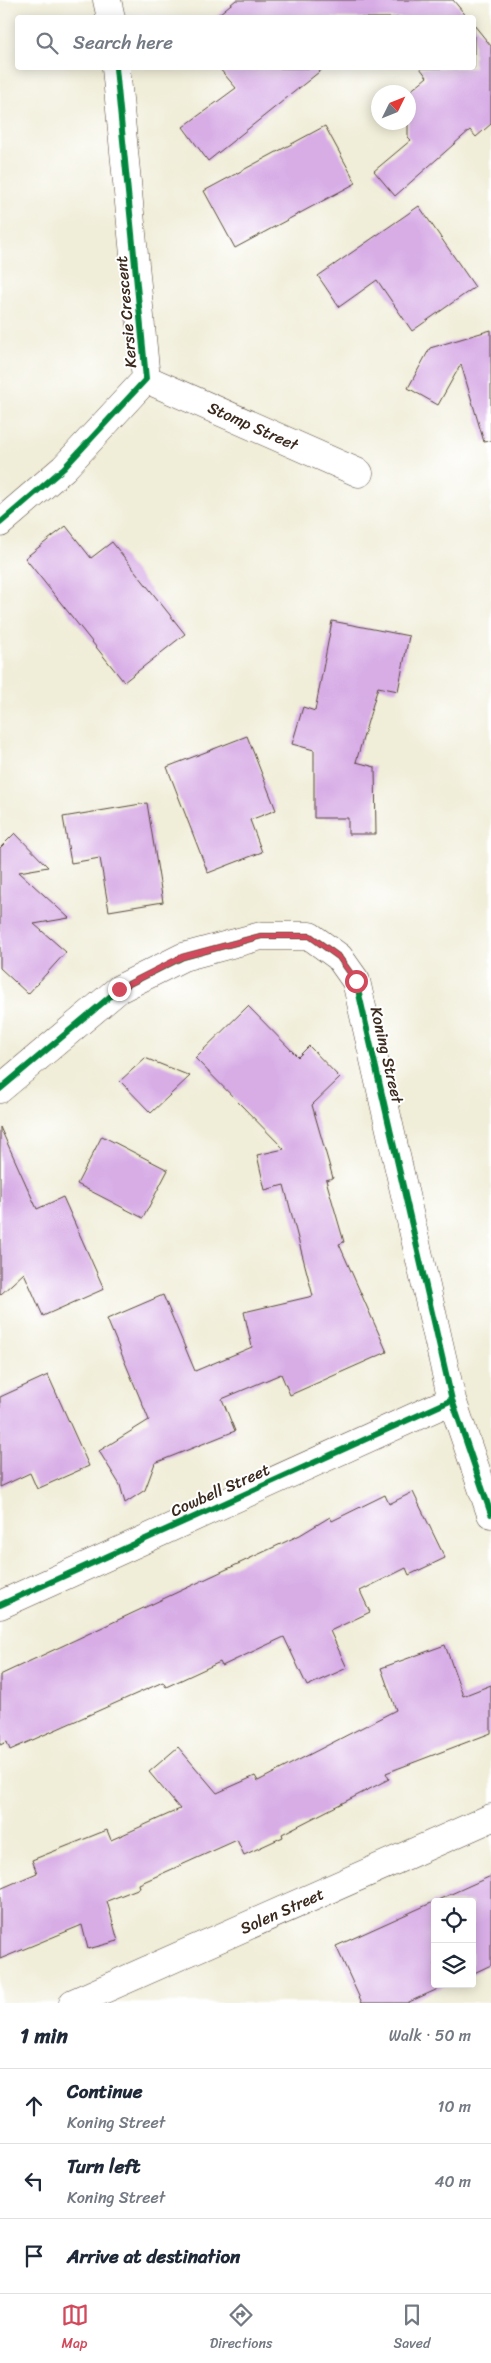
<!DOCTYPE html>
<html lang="en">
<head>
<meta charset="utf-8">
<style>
  body { margin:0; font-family:Sriracha,sans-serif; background:#f2f2f3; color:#1f2937 }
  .controls { position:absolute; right:15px; bottom:15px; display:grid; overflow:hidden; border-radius:5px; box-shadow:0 2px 12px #0003 }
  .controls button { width:45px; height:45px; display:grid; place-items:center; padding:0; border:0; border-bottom:1px solid #e0e1e3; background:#fff; color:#1f2937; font:25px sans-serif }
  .compass { position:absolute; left:371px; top:85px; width:45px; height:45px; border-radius:50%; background:#fff; box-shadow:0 2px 12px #0003; rotate:47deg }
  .stop { position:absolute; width:15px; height:15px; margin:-11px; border:4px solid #d1495b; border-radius:50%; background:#fff }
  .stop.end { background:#d1495b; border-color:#fff; box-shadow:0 1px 5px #0008 }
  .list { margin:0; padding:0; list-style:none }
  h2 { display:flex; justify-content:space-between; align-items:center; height:65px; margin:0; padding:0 20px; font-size:21px }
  h2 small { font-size:16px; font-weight:400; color:#747a83 }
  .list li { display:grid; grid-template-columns:32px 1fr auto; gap:15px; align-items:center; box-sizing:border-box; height:75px; padding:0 20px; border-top:1px solid #e0e1e3 }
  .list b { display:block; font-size:19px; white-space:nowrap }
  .list p { margin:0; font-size:16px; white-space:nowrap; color:#747a83 }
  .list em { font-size:16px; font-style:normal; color:#747a83 }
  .icon { flex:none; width:28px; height:28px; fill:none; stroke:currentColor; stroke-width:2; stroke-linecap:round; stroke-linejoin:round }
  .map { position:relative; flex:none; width:491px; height:2003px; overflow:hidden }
  .search { position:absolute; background:#fff; box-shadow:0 2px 12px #0003; left:15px; right:15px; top:15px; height:55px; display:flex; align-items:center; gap:12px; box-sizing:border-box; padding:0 18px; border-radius:5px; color:#747a83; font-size:19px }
  .sheet { height:290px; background:#fff }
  nav { display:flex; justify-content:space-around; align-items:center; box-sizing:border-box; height:70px; border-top:1px solid #e0e1e3; background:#fff; font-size:14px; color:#747a83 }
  nav a { display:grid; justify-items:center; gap:2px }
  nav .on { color:#d1495b }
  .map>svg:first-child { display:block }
  .building { fill:#d8ade6 }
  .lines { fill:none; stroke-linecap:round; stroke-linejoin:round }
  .minor-casing { stroke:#56473a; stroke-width:29 }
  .minor { stroke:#fff; stroke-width:28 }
  .cycleway-casing { stroke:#fff; stroke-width:9 }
  .cycleway { stroke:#00873e; stroke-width:6 }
  .route { stroke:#d1495b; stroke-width:6 }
  .labels { text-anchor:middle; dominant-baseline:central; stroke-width:4; stroke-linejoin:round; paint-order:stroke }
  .street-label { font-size:16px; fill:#3b2a1e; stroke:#fff }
</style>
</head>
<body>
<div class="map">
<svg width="491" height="2003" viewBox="0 0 491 2003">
  <rect width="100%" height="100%" fill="#fff"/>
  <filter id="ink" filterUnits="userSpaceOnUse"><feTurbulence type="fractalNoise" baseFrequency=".02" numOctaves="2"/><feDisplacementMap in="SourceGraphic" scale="10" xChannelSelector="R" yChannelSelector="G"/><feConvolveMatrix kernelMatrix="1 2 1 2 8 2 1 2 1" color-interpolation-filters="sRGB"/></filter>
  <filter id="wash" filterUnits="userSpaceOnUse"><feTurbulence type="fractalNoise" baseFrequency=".0096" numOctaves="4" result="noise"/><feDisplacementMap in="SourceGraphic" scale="20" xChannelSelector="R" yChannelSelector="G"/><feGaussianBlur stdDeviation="1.12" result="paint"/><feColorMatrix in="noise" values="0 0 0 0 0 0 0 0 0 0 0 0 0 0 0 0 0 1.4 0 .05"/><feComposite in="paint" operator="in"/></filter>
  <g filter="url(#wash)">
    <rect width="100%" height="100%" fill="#f0edd8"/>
    <g id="blocks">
      <!-- building -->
      <path class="building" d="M236 0H453L468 18H214Z
        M474 25 491 46V124L476 137 470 130 395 196 374 171 411 140 408 137V93L427 77 420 68H474Z
        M219 68H324L208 161 183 127 236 88Z
        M325 126 356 183 235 248 204 191Z
        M419 206 475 287 412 331 377 280 339 307 318 276Z
        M491 330V441L484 442 461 364 438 405 408 388 430 348Z
        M66 526 91 558 112 542 185 634 124 682 25 558Z
        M332 621 409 636 398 691 378 687 356 762 375 767 376 834H348V818H314V750L292 744 303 707 315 711Z
        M247 736 276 810 250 820 262 852 208 873 167 767Z
        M147 803 163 902 109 911 100 858 71 863 63 817Z
        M15 833 48 867 19 872 69 918 34 924 66 952 28 994 0 968V848Z
        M248 1006 298 1057 309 1046 340 1078 312 1105 333 1178 326 1180 344 1242 339 1244 387 1352 290 1395 281 1374 222 1399 235 1431 155 1463 145 1490 125 1503 120 1485 99 1451 149 1420 107 1319 163 1295 195 1371 252 1347 244 1312 313 1296 284 1185 265 1190 257 1155 284 1149 195 1058Z
        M145 1058 190 1076 151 1113 120 1081Z
        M0 1127 37 1209 63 1197 104 1289 43 1316 24 1273 0 1295Z
        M102 1136 168 1170 143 1218 77 1184Z
        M48 1375 89 1466 37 1489 30 1473 0 1487V1397Z
        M413 1492 445 1558 409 1575 406 1568 360 1591 370 1612 330 1631 347 1668 307 1686 284 1637 222 1666 220 1662 166 1687 163 1682 10 1750 7 1742 0 1745V1675L300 1535 330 1517 332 1521 385 1495 389 1504Z
        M445 1645 463 1696 491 1685V1733L386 1773 389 1779 282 1834 283 1837 244 1855 237 1840 139 1884 140 1888 107 1901 118 1941 88 1949 82 1925 0 1959V1889L37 1873 32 1860 107 1830 111 1840 180 1809 149 1772 178 1747 217 1793 255 1776 258 1781 396 1710 381 1668Z
        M491 1876V1965L472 1974V1902H435V1984H449L407 2003H362L336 1946Z"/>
    </g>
  </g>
  <g filter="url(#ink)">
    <use href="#blocks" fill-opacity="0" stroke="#56473a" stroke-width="1"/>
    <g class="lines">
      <!-- minor casing -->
      <g class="minor-casing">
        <path id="minor" d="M107 0 111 18
          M146 379 359 473
          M0 523 64 468 146 379 116 68
          M0 1089 119 989 183 957 261 936H310L339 957 356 981 452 1400 491 1514
          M0 1605 452 1400
          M73 2003 491 1818"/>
      </g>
      <!-- minor -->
      <use href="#minor" class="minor"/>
      <!-- cycleway casing -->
      <g class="cycleway-casing">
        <path id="cycleway" d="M0 523 64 468 146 379 116 68
          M0 1089 119 989 183 957 261 936H310L339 957 356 981 452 1400 491 1514
          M0 1605 452 1400"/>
      </g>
      <!-- cycleway -->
      <use href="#cycleway" class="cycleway"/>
    </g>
  </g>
  <g class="lines" filter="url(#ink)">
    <!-- route -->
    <path class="route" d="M119 989 182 957 261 936H310L339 957 356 981"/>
  </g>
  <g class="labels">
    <!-- street labels -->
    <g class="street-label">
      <text transform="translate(126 312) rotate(-95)">Kersie Crescent</text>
      <text transform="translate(253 426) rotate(24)">Stomp Street</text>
      <text transform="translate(387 1055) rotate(77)">Koning Street</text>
      <text transform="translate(220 1490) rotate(-24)">Cowbell Street</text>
      <text transform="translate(282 1911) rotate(-24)">Solen Street</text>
    </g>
  </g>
</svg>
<div class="controls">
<button><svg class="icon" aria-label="locate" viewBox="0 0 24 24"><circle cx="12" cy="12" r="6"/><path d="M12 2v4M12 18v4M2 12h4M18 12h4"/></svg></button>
<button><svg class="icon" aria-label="layers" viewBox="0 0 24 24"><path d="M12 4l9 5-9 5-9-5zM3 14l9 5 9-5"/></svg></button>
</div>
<svg class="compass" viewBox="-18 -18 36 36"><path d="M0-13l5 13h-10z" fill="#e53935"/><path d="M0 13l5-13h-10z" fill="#747a83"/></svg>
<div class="stop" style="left:356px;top:981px"></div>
<div class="stop end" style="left:119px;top:989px"></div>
<div class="search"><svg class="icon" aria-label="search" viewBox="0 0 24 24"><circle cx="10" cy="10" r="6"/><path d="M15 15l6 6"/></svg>Search here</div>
</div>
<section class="sheet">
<h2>1 min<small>Walk · 50 m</small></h2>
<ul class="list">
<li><svg class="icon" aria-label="ahead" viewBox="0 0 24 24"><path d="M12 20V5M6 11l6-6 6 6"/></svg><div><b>Continue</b><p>Koning Street</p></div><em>10 m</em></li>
<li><svg class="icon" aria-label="left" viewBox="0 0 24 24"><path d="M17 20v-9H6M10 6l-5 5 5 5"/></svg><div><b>Turn left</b><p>Koning Street</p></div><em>40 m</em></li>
<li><svg class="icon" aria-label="arrive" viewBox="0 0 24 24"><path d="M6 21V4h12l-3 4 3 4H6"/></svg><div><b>Arrive at destination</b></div></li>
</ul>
</section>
<nav>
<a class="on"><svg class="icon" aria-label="map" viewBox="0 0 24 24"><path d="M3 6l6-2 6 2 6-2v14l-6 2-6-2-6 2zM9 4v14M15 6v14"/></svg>Map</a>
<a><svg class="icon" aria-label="directions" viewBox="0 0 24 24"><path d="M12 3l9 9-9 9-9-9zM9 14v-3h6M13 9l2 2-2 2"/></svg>Directions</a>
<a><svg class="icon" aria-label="saved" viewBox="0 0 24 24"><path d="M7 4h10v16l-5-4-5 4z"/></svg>Saved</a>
</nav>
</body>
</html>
